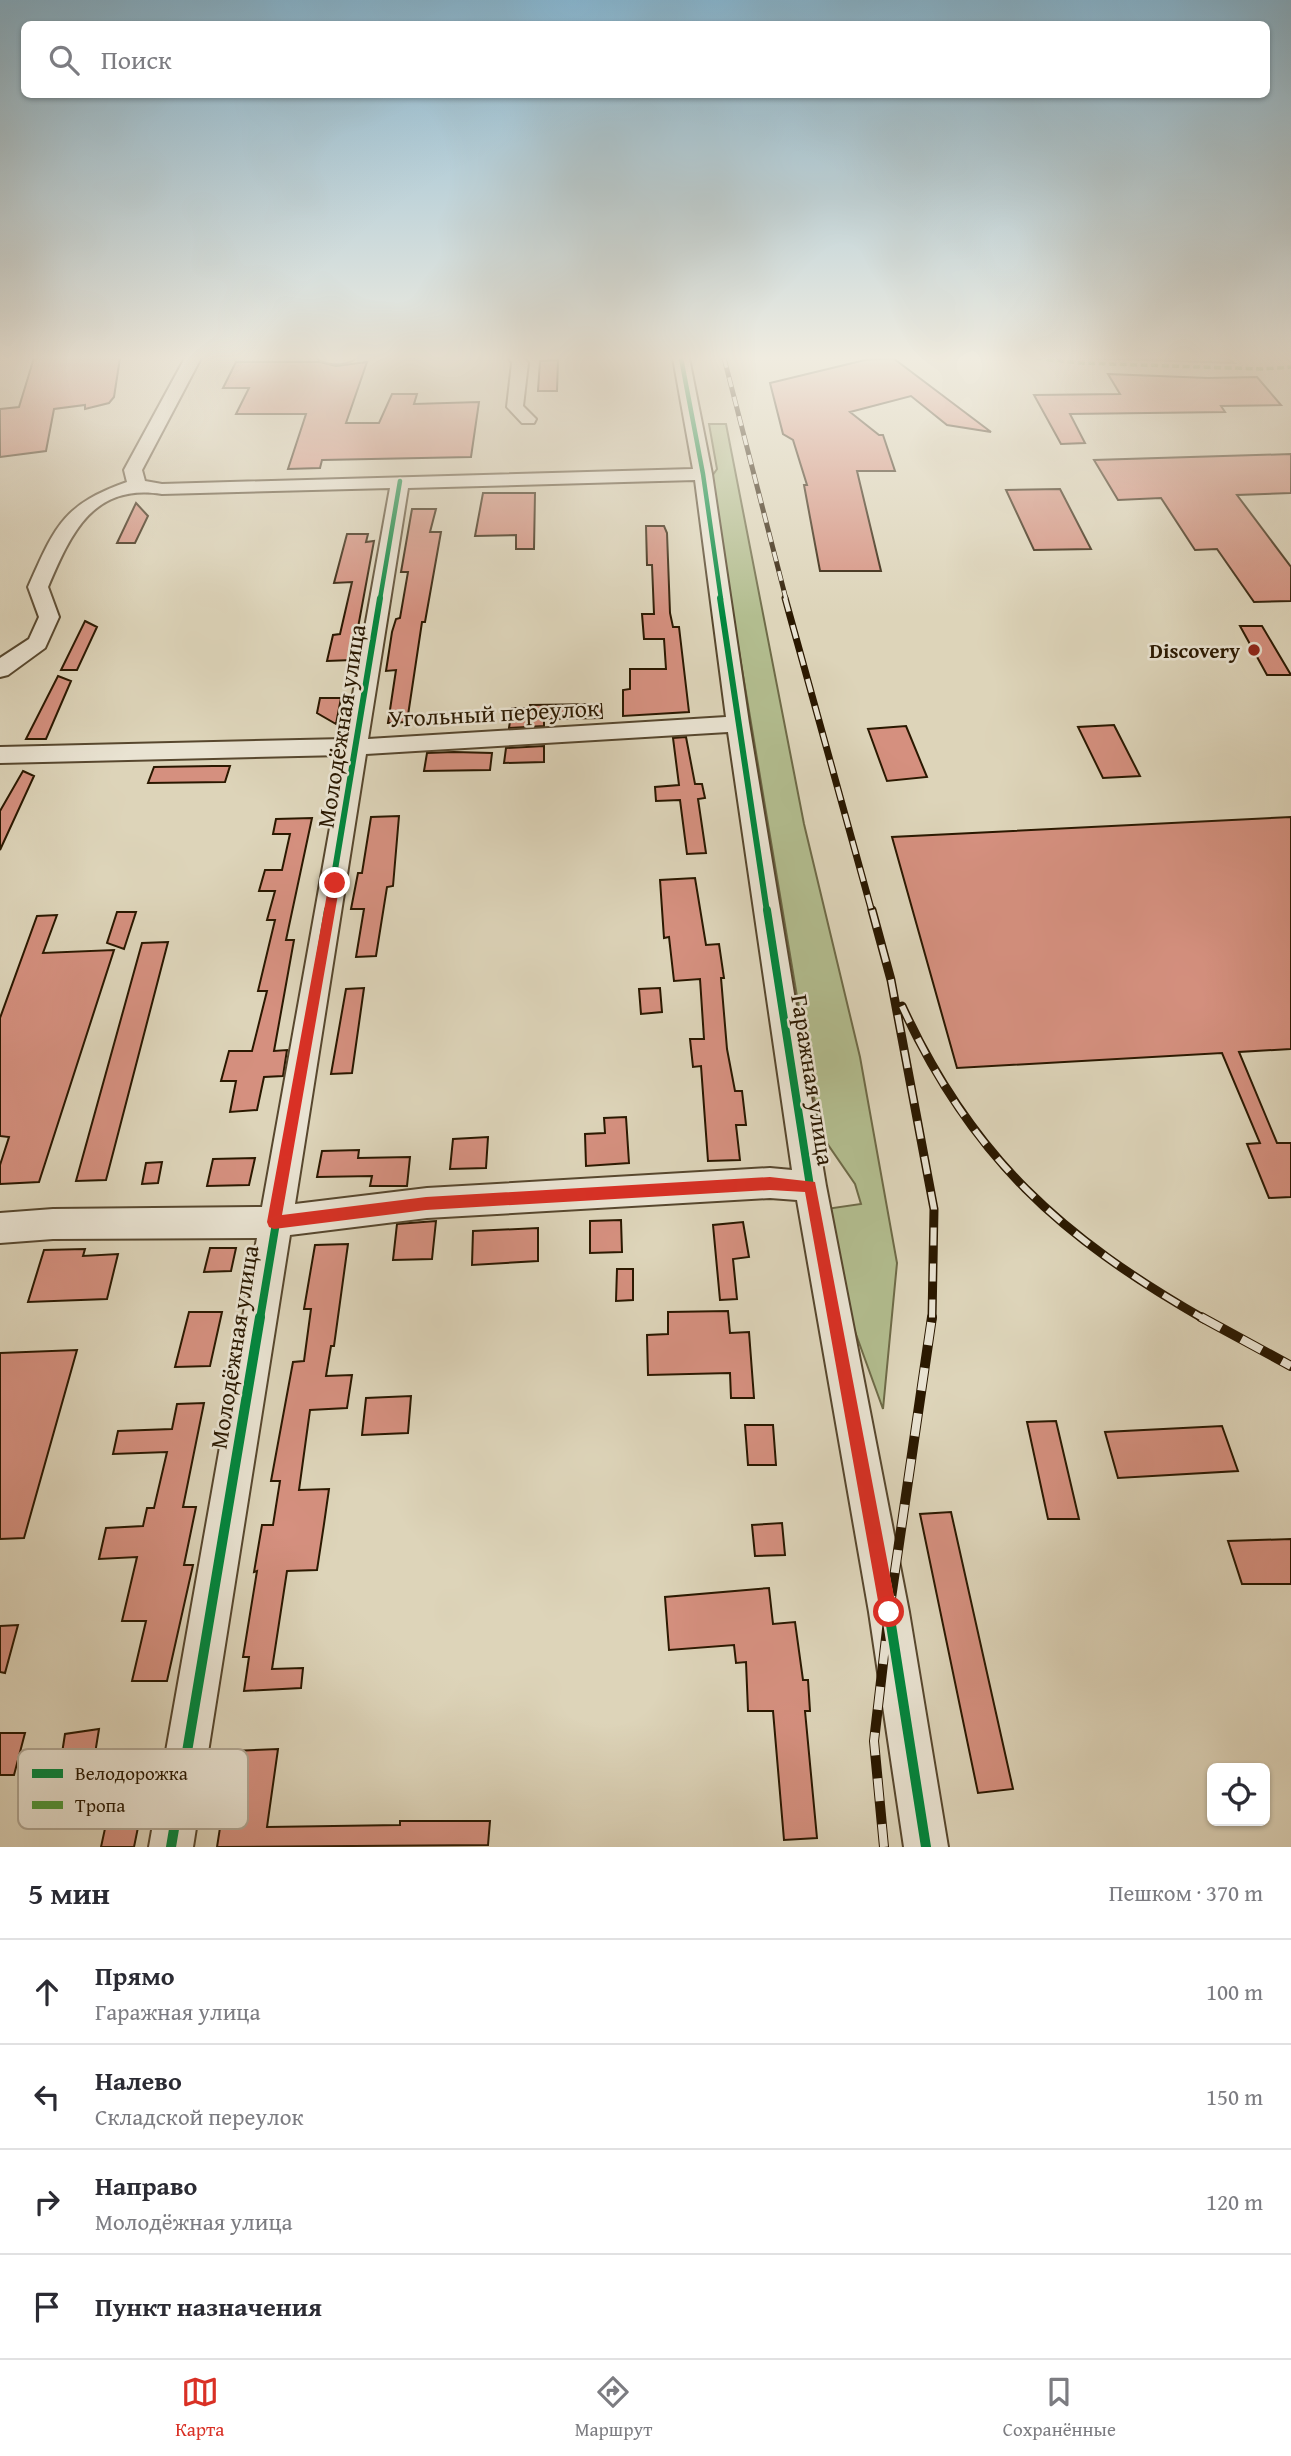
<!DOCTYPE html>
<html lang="ru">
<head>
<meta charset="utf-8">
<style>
  body { margin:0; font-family:"Gentium Book Plus",serif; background:#f7f7f7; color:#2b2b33 }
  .controls { position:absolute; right:21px; bottom:21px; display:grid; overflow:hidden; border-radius:10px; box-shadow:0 2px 5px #0004 }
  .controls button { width:63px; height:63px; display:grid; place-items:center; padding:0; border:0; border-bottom:2px solid #e1e1e2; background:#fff; color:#2b2b33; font:35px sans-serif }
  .stop { position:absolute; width:21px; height:21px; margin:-16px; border:5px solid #d93025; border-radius:50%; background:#fff }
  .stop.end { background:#d93025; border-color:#fff; box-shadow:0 2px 7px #0008 }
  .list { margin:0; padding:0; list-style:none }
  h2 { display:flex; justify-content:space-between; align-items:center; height:91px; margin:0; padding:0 28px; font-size:30px }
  h2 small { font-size:23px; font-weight:400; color:#7c7c81 }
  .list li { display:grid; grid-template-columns:46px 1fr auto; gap:21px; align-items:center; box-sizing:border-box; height:105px; padding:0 28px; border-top:2px solid #e1e1e2 }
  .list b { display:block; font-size:26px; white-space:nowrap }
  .list p { margin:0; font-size:23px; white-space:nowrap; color:#7c7c81 }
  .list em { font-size:23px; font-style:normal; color:#7c7c81 }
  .icon { flex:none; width:38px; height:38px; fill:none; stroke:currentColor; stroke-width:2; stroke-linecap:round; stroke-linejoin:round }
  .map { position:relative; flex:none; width:1291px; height:1847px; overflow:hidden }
  .search { position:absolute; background:#fff; box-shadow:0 2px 5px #0004; left:21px; right:21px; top:21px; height:77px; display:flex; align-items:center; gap:18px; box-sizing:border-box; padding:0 24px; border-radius:10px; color:#7c7c81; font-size:26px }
  .sheet { height:511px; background:#fff }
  nav { display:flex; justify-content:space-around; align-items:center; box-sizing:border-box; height:98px; border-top:2px solid #e1e1e2; background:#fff; font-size:19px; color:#7c7c81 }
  nav a { display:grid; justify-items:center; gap:4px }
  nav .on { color:#d93025 }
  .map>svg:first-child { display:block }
  .green { fill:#b2bc8e; stroke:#6e6a47; stroke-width:2 }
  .building { fill:#d5907f; stroke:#2a1800; stroke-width:2 }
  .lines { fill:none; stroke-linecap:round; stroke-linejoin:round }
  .minor-casing { stroke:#57472e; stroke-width:4 }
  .minor { fill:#e9e3d2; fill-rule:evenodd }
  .rail-far3-casing { stroke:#2a1800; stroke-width:5 }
  .rail-far2-casing { stroke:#2a1800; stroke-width:7 }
  .rail-far1-casing { stroke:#2a1800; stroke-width:9 }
  .rail-casing { stroke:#2a1800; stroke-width:10 }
  .rail-far3 { stroke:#e9e3d2; stroke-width:3.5; stroke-dasharray:10; stroke-linecap:butt }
  .rail-far2 { stroke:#e9e3d2; stroke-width:4.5; stroke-dasharray:14; stroke-linecap:butt }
  .rail-far1 { stroke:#e9e3d2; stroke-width:6; stroke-dasharray:18; stroke-linecap:butt }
  .rail { stroke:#e9e3d2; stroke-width:8; stroke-dasharray:23; stroke-linecap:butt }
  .quiet { stroke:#4f9939; stroke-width:3.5; stroke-dasharray:7 3.5; stroke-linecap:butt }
  .cycleway-far3-casing { stroke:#e9e3d2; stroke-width:7 }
  .cycleway-far2-casing { stroke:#e9e3d2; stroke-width:10 }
  .cycleway-far1-casing { stroke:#e9e3d2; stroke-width:12 }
  .cycleway-casing { stroke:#e9e3d2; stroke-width:15 }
  .cycleway-far3 { stroke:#00873e; stroke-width:4.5 }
  .cycleway-far2 { stroke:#00873e; stroke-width:6 }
  .cycleway-far1 { stroke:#00873e; stroke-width:8 }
  .cycleway { stroke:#00873e; stroke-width:10 }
  .route { fill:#d93025 }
  .poi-dot { fill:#8f2418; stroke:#e9e3d2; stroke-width:2.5 }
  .labels { text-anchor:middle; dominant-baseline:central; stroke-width:5; stroke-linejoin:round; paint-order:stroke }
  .far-poi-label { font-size:21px; font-weight:bold; fill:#2a1800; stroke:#e9e3d2; text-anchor:end }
  .street-label { font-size:24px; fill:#2a1800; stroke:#e9e3d2 }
  .key { fill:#e9e3d2; stroke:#b0a693; stroke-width:2 }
  .key-label { font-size:19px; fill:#2a1800 }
</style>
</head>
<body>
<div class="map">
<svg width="1291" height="1847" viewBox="0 0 1291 1847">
  <rect width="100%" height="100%" fill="#ddd4b9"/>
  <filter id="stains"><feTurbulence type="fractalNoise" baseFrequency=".00286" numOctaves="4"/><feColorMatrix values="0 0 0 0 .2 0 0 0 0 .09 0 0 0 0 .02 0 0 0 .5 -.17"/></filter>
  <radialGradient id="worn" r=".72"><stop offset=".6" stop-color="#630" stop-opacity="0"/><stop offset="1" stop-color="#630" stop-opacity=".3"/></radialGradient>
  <!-- green -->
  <path class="green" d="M1084 358H1227L1234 363Z
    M709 424H726L804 824 860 1057 897 1263 883 1409 853 1326 826 1209 861 1204 855 1184 820 1133 710 479 717 469Z"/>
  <!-- building -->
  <path class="building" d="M34 358H120L114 397 109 403 85 409V405L54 409 46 451 0 457V409L19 407Z
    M893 358 991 432 947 425 911 396 850 412 879 435H883L895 471H857L881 571H820L804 485H807L793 440 783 434 770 383 865 360Z
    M558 360 557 391H538L540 361Z
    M236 362H320L336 366 367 362 346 423H379L392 394H417L414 404 479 402 471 457 322 460 320 468 288 469 306 414H236L249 388H223Z
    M1108 374 1208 378 1257 377 1281 405 1221 406 1225 412 1070 414 1085 443 1061 444 1034 395 1120 394Z
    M1291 454V493L1237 495 1291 567V601L1254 602 1217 549 1195 550 1161 498 1118 500 1094 460Z
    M1060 489 1091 549 1034 550 1006 490Z
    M483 493H535L534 549H516V535L475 536Z
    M136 503 148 516 135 543H117Z
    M412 509H436L430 532H441L425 622H422L407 722 388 723 396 670 386 671 392 632 396 619 400 618 408 572H401Z
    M646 526H664L667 533 670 613 673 627H679L689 712 623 716V690L630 689V669H666L664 639H644L642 614H654L652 565H647Z
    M347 534H368L366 542 374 541 352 660 327 661 333 635 340 634 352 582 334 583Z
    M85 621 97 627 77 670H61Z
    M1240 626H1262L1291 675H1267Z
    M58 676 71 681 46 739H26Z
    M320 698H341L336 724 317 713Z
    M601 704 602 718 544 719V726L509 728 512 708H530V705Z
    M1114 725 1140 776 1103 778 1078 727Z
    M906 726 927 777 887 781 868 729Z
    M686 737 695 784H702L705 798 698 799 706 853 687 854 680 800 656 801 655 787 679 785 673 738Z
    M544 746V762L504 763 506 748Z
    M454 752 492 753 490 770 424 771 427 753Z
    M213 766H230L225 782 148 783 154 767Z
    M23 771 34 776 0 850V811Z
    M399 816 393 886 387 887 376 956 356 957 364 909H351L358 873H362L371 817Z
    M1291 817V1049L1239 1052 1277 1143H1291V1197L1269 1198 1247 1144 1260 1143 1222 1053 957 1068 892 837Z
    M312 818 286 940H294L274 1051 287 1050 283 1076 264 1077 257 1110 230 1112 236 1081H221L229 1051H252L267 991H258L275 920H267L275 891H259L265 870H282L290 834H273L276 819Z
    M695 878 706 945 719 944 724 978H721L727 1049 735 1091H742L746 1125H736L740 1160 708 1161 701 1066 693 1067 690 1039H704L700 979 674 981 669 937 664 938 660 880Z
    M117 912H136L124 949 107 943Z
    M57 915 43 953 114 950 39 1182 0 1184V1165L9 1137 0 1136V1018L37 916Z
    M168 942 106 1180 76 1181 142 943Z
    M364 988 352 1073 331 1074 346 989Z
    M660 988 662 1012 641 1014 639 989Z
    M626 1117 629 1163 586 1166 585 1134 605 1133 604 1118Z
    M488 1137 486 1168 450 1169 453 1139Z
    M359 1150 358 1158 410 1157 407 1186H370L372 1176 317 1177 322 1151Z
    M255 1158 249 1185 207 1186 213 1159Z
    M162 1162 158 1183 142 1184 146 1163Z
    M621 1220 622 1252 590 1253V1221Z
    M436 1221 432 1259 393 1260 397 1224Z
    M743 1222 749 1257 733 1259 737 1299 720 1300 713 1225Z
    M538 1228V1261L472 1265 473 1231Z
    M348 1244 334 1346H331L326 1376 352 1375 347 1408 310 1410 299 1490 329 1489 324 1524 317 1570 287 1571 272 1669 303 1668 301 1688 244 1691 249 1657H243L257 1571 254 1572 262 1525H273L280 1481H271L293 1362 304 1361 311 1309H304L315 1245Z
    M210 1248H236L231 1271 204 1272Z
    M85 1249 83 1256 118 1254 107 1299 28 1302 44 1250Z
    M617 1269H633V1300L616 1301Z
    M728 1311 730 1333 749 1332 754 1398H731L730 1373 648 1375 647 1335 668 1334V1312Z
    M189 1312H222L210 1366 175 1367Z
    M77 1350 24 1538 0 1539V1353Z
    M411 1396 408 1433 362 1435 366 1398Z
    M204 1403 183 1507H196L184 1565H193L167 1681H132L146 1621H122L137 1557 99 1559 106 1528 143 1526 147 1508H154L167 1452 113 1454 118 1431 172 1429 177 1404Z
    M1056 1421 1079 1519H1048L1027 1422Z
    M745 1425H773L776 1465H748Z
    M1222 1426 1238 1471 1118 1478 1105 1432Z
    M951 1512 1013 1789 978 1793 920 1514Z
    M782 1523 785 1555 755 1556 752 1525Z
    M1291 1539V1584H1242L1228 1541Z
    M769 1588 773 1624 795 1622 803 1680H808L810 1711H805L817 1838 784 1840 773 1711H748L746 1662 736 1663 734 1645 669 1650 665 1597Z
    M18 1625 5 1673 0 1672V1626Z
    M99 1729 94 1760 60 1766 65 1734Z
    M0 1733H25L14 1775H0Z
    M154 1749 134 1847H101L122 1750Z
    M278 1749 267 1827 400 1825V1821H490L488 1845 217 1847 232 1751Z"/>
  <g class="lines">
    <!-- minor casing -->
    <g class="minor-casing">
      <path id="minor" d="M185 358H201L142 470 145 481 162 484 693 469 673 358H689L712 474 749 723 826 1186 909 1612 948 1847H904L869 1612 797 1200 770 1198 427 1218 290 1235 193 1847H149L257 1238 53 1239 0 1243V1213L53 1209 262 1207 343 755 0 763V747L345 739 390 488 162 494C93 483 71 533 48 587L59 617 45 648 8 675 0 677V658L29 639 39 617 28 587C55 527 62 505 127 482L124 470ZM695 480 726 717 368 739 408 488ZM728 732 792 1170 770 1168 427 1188 295 1204 366 754Z
        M318 358H355C347 365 326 365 318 358Z
        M509 358H524L528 363 523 406 536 419 534 423H522L507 407 512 363Z"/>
    </g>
    <!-- minor -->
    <use href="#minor" class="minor"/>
    <!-- rail-far3 casing -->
    <g class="rail-far3-casing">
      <path id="rail-far3" d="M724 358 786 599"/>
    </g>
    <!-- rail-far2 casing -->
    <g class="rail-far2-casing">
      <path id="rail-far2" d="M785 598 872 912"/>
    </g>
    <!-- rail-far1 casing -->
    <g class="rail-far1-casing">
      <path id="rail-far1" d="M872 910 891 980 934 1209 932 1319
        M902 1006C972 1158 1061 1237 1204 1319"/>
    </g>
    <!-- rail casing -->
    <g class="rail-casing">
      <path id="rail" d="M1201 1317 1291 1366
        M884 1847 874 1741 889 1612 932 1317"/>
    </g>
    <!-- rail-far3 -->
    <use href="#rail-far3" class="rail-far3"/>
    <!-- rail-far2 -->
    <use href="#rail-far2" class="rail-far2"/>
    <!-- rail-far1 -->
    <use href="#rail-far1" class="rail-far1"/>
    <!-- rail -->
    <use href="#rail" class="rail"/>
    <!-- quiet -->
    <path class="quiet" d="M1036 358 1080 363 1262 369 1291 367"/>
    <!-- cycleway-far3 casing -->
    <g class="cycleway-far3-casing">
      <path id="cycleway-far3" d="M681 358 703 474 721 599
        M380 599 400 481"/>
    </g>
    <!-- cycleway-far2 casing -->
    <g class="cycleway-far2-casing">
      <path id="cycleway-far2" d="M720 598 767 912
        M328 912 380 598"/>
    </g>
    <!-- cycleway-far1 casing -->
    <g class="cycleway-far1-casing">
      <path id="cycleway-far1" d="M767 910 810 1186 835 1319
        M260 1319 328 910"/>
    </g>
    <!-- cycleway casing -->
    <g class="cycleway-casing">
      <path id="cycleway" d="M834 1317 889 1612 926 1847
        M171 1847 260 1317"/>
    </g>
    <!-- cycleway-far3 -->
    <use href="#cycleway-far3" class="cycleway-far3"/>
    <!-- cycleway-far2 -->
    <use href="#cycleway-far2" class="cycleway-far2"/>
    <!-- cycleway-far1 -->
    <use href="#cycleway-far1" class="cycleway-far1"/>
    <!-- cycleway -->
    <use href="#cycleway" class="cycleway"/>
  </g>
  <!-- sky -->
  <linearGradient id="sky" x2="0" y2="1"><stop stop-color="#86b6d1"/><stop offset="0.58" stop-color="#f0ece0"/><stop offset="1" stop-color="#f0ece0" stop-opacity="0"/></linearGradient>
  <rect width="1291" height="617" fill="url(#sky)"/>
  <!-- route -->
  <path class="route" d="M335 878 340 883 282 1215 426 1197 770 1177 815 1182 897 1612 895 1619 889 1621 883 1619 880 1612 805 1192 770 1190 426 1210 274 1229 269 1227 267 1222 329 883Z"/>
  <!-- markers -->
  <circle class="poi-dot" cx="1254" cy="650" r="7"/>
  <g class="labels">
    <!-- far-poi labels -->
    <g class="far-poi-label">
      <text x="1240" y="650">Discovery</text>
    </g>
    <!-- street labels -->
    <g class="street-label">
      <text transform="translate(494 713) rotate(-3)">Угольный переулок</text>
      <text transform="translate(341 726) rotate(-81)">Молодёжная улица</text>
      <text transform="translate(813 1080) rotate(81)">Гаражная улица</text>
      <text transform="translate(234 1347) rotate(-81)">Молодёжная улица</text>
    </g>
  </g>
  <!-- legend -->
  <rect x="18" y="1749" width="230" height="80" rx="10" class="key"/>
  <rect x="32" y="1769" width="31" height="9" fill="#00873e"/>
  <rect x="32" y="1801" width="31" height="8" fill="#4f9939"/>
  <g class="key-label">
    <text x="75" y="1780">Велодорожка</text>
    <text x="75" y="1812">Тропа</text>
  </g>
  <rect width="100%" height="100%" filter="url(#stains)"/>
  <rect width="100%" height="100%" fill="url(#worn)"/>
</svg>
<div class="controls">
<button><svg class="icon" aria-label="locate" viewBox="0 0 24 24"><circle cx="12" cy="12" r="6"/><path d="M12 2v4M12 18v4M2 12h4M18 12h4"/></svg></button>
</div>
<div class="stop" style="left:889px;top:1612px"></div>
<div class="stop end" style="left:335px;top:883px"></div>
<div class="search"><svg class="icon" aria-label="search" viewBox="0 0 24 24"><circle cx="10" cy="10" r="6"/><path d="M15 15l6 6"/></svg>Поиск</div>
</div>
<section class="sheet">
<h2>5 мин<small>Пешком · 370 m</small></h2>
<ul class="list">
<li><svg class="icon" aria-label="ahead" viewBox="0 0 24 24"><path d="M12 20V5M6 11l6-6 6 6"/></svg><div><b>Прямо</b><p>Гаражная улица</p></div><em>100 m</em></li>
<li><svg class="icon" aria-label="left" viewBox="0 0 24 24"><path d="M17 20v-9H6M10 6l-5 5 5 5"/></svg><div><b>Налево</b><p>Складской переулок</p></div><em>150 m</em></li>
<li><svg class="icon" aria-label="right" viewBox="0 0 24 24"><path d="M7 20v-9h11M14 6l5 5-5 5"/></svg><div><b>Направо</b><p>Молодёжная улица</p></div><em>120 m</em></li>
<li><svg class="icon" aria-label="arrive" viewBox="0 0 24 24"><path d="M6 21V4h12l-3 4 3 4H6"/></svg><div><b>Пункт назначения</b></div></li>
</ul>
</section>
<nav>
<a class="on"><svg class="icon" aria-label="map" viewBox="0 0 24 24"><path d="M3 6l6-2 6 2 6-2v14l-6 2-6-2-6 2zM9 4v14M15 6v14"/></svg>Карта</a>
<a><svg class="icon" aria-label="directions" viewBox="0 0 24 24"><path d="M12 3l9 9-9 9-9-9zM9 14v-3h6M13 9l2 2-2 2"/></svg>Маршрут</a>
<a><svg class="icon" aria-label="saved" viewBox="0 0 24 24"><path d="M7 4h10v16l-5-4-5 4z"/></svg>Сохранённые</a>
</nav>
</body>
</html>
